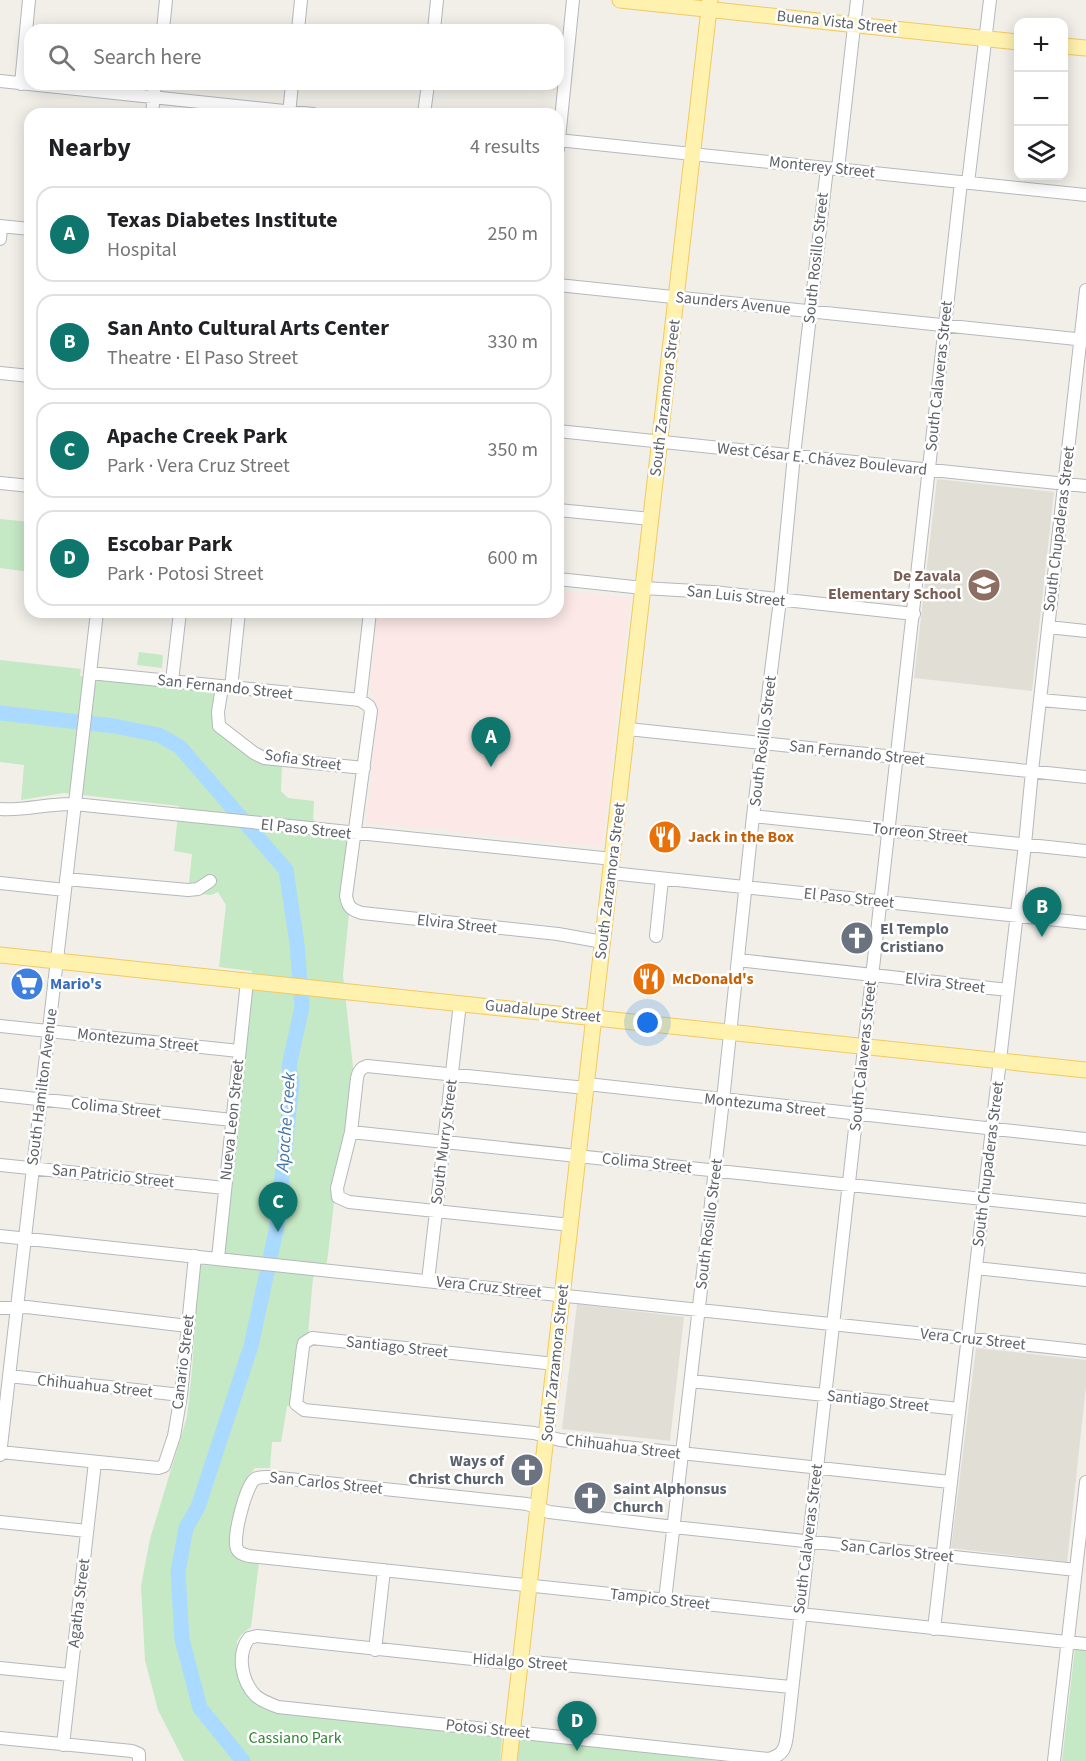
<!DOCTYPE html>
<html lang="en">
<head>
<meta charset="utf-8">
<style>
  body { margin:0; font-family:"Source Sans 3",sans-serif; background:#f6f6f6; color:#202124 }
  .controls { position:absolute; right:18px; top:18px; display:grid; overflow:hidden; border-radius:12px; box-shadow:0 3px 15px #0003 }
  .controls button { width:54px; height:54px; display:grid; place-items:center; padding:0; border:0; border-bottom:2px solid #e0e0e0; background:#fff; color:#202124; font:30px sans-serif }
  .you { position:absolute; left:648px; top:1023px; width:21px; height:21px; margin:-15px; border:4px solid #fff; border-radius:50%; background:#1a73e8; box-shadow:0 0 0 9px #1a73e833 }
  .badge { display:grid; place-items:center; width:39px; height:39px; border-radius:50%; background:#0f766e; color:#fff; font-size:20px; font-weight:700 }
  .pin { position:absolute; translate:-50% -50px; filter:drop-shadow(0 2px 3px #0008) }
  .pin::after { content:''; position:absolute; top:32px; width:21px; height:18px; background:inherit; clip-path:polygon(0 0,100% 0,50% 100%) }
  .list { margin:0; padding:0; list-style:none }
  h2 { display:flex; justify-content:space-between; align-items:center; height:78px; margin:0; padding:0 24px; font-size:26px }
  h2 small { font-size:20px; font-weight:400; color:#757577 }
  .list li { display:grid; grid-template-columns:39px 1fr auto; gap:18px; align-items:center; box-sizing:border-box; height:96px; margin:0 12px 12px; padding:0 12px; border:2px solid #e0e0e0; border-radius:18px }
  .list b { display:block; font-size:22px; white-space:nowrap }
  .list p { margin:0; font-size:20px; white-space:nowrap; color:#757577 }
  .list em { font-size:20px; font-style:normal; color:#757577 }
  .icon { flex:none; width:33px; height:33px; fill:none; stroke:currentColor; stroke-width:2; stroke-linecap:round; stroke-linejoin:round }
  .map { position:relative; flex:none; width:1086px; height:1761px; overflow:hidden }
  .search { position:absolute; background:#fff; box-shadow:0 3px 15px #0003; left:24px; top:24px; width:540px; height:66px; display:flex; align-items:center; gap:15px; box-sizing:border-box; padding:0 21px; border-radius:18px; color:#757577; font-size:22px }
  .panel { position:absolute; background:#fff; box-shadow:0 3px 15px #0003; left:24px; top:108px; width:540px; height:510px; border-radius:18px }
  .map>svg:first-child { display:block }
  .education { fill:#e1ded6 }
  .medical { fill:#fce8e6 }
  .green { fill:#c5e8c5 }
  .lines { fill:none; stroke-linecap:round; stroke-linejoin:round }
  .river { stroke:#aadaff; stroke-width:15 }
  .minor-casing { stroke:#b5b8bc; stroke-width:14 }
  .major-casing { stroke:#f2c960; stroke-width:17 }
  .minor { stroke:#fff; stroke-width:12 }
  .major { stroke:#fff2af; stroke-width:15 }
  .labels { text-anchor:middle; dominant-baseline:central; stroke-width:5; stroke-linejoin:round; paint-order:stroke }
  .street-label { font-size:16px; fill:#5f6368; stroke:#fff }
  .education-label { font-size:16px; font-weight:bold; fill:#785e54; stroke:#fff; text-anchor:end }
  .food-label { font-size:16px; font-weight:bold; fill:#c56008; stroke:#fff; text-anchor:start }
  .worship-label { font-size:16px; font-weight:bold; fill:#5b616d; stroke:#fff; text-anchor:start }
  .shop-label { font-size:16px; font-weight:bold; fill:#366cbe; stroke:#fff; text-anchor:start }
  .park-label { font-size:16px; fill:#348238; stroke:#fff }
  .water-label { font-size:18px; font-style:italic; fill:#4174aa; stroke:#fff }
</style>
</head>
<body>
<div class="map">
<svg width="1086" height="1761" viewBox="0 0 1086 1761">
  <rect width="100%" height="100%" fill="#f1efe8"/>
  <!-- education -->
  <path class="education" d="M937 479 1054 492 1032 691 914 678Z
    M577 1304 684 1317 670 1441 562 1429Z
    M976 1348 1086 1360V1386L1067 1562 951 1548Z"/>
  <!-- medical -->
  <path class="medical" d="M558 590 629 598 602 847 366 822 378 713 370 687 378 612H558Z"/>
  <!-- green -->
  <path class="green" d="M0 519 30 522V572L0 568Z
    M139 652 163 655 162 668 137 665Z
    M0 660 81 669 80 676 214 692 216 693 213 720 282 764 281 791 288 798 314 801 313 819 325 837 344 839 348 842 340 900 343 908 349 914 343 975 353 1067 346 1130 331 1197 334 1203 327 1262 313 1278 308 1334 292 1405 287 1406 281 1442H272L270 1468H255L246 1479 237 1506 233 1554 239 1559 259 1562 251 1627 241 1635 237 1641 236 1666 255 1700 502 1736 500 1761H184L158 1710 145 1660 141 1586 150 1539 187 1417 192 1370 199 1265 222 1266 252 971 219 967 226 905 218 892 211 895 188 893 192 854 174 851 179 806 64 793 21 800 24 765 0 762Z
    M1075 1648 1086 1649V1761H1062Z
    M526 1737 719 1761H517L519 1741Z"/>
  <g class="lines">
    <!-- river -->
    <path class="river" d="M0 713 114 726 159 735 180 747 286 870 297 944 302 1007 289 1066 292 1082 277 1226 251 1346 198 1507 186 1528 178 1572 182 1639 200 1708 243 1761"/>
    <!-- minor casing -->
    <g class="minor-casing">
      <path id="minor" d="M163 30 166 0
        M298 30 301 0
        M434 30 437 0
        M0 81 313 114
        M21 84 29 0
        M152 114 155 84
        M289 114 292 84
        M424 114 428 84
        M558 140 1086 195
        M558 149 573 0
        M838 169 857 0
        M968 183 990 0
        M0 226 30 229
        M0 239 1 226
        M558 285 1086 340
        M0 373 30 376
        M558 431 1086 486
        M0 483 30 486
        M558 510 651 519
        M558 579 643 588 713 592 914 614
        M1048 627 1086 631
        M90 673 360 700 369 706 371 711 346 896C348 908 352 910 362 913L558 934 603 942
        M172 681 180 612
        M222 687 218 712 219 726 254 753 264 758 364 768
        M231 688 239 612
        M360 700 370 612
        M1041 700 1086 704
        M628 729 1086 777
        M0 809C25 811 49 803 74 804L613 859
        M753 816 1086 851
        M611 873 1086 923
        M66 879 188 890 198 889 210 881
        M0 883 65 890
        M656 936 662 879
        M738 960 1008 990
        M0 1026 239 1051
        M587 1084 1086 1139
        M0 1095 232 1120
        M351 1132 1086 1210
        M0 1165 225 1188
        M571 1225 349 1202 338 1197 337 1188 351 1132 357 1078C358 1072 360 1068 367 1066L586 1088
        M0 1236 1086 1351
        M218 1258 247 981
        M976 1268 1086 1280
        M428 1281 460 1003
        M0 1308 27 1307 188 1326
        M555 1364 312 1338 304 1343 303 1347 296 1404 304 1410 534 1433 560 1440 950 1482
        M9 1376 181 1395
        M691 1381 959 1409
        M0 1452 158 1468 164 1466 174 1436 181 1395 195 1256
        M0 1455 97 612
        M0 1522 87 1531
        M1076 1570 674 1527 549 1512 527 1504 270 1477C265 1477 260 1476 255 1479 246 1485 232 1538 237 1549 239 1553 244 1555 249 1556L1086 1644
        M665 1600 723 1100 753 816 780 600 794 455 827 168
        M934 1629 1025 844 1032 771 1086 290
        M375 1650 384 1570
        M0 1668 70 1675
        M791 1687 533 1662 510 1663 257 1636 249 1638C236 1655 242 1682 256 1696 262 1701 270 1704 278 1707L768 1759C787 1755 786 1743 788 1727L961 182
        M0 1738 132 1751 139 1754V1761
        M63 1745 95 1462
        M1054 1761 1086 1482"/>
    </g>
    <!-- major casing -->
    <g class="major-casing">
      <path id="major" d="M620 0 1018 42
        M1064 46 1086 48
        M0 955 1086 1070
        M509 1761 710 0"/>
    </g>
    <!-- minor -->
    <use href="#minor" class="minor"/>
    <!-- major -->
    <use href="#major" class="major"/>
  </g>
  <!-- icons -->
  <defs>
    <g id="school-disc" transform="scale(1.725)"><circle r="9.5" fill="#8d6e63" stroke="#fff"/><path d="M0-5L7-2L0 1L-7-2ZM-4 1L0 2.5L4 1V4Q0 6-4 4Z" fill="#fff"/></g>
    <g id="restaurant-disc" transform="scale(1.725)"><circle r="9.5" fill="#e8710a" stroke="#fff"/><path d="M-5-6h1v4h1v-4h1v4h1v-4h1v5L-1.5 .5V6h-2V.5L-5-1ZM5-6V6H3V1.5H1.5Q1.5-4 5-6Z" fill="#fff"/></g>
    <g id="church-disc" transform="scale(1.725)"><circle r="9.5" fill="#6b7280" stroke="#fff"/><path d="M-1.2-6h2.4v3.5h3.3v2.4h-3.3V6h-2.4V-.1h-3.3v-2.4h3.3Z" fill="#fff"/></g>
    <g id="supermarket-disc" transform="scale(1.725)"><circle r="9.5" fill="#3f7fe0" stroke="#fff"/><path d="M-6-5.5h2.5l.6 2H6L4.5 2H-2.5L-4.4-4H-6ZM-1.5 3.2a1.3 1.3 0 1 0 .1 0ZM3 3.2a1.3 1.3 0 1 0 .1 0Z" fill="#fff"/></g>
  </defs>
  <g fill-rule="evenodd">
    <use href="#school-disc" x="984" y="585"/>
    <use href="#restaurant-disc" x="665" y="837"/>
    <use href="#church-disc" x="857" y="938"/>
    <use href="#restaurant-disc" x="649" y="979"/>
    <use href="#supermarket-disc" x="27" y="984"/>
    <use href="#church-disc" x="527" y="1470"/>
    <use href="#church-disc" x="590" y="1498"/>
  </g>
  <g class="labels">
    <!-- street labels -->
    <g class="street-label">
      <text transform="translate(837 22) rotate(6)">Buena Vista Street</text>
      <text transform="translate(822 167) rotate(6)">Monterey Street</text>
      <text transform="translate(816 258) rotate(-84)">South Rosillo Street</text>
      <text transform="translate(733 303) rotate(6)">Saunders Avenue</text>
      <text transform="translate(939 376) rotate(-84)">South Calaveras Street</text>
      <text transform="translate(665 398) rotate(-83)">South Zarzamora Street</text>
      <text transform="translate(822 459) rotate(6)">West César E. Chávez Boulevard</text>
      <text transform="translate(1059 529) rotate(-83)">South Chupaderas Street</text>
      <text transform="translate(736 596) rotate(6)">San Luis Street</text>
      <text transform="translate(225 687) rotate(6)">San Fernando Street</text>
      <text transform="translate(763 741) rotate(-83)">South Rosillo Street</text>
      <text transform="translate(857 753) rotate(6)">San Fernando Street</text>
      <text transform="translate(303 760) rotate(8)">Sofia Street</text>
      <text transform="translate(306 829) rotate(6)">El Paso Street</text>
      <text transform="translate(920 833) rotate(6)">Torreon Street</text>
      <text transform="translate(610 881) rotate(-83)">South Zarzamora Street</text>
      <text transform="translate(849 898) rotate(6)">El Paso Street</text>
      <text transform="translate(457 924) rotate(6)">Elvira Street</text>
      <text transform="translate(945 983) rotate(7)">Elvira Street</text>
      <text transform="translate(543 1011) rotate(6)">Guadalupe Street</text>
      <text transform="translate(138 1040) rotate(6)">Montezuma Street</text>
      <text transform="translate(863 1056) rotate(-84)">South Calaveras Street</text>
      <text transform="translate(42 1087) rotate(-83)">South Hamilton Avenue</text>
      <text transform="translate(765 1105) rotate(6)">Montezuma Street</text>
      <text transform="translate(116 1108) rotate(6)">Colima Street</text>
      <text transform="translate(232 1120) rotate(-84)">Nueva Leon Street</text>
      <text transform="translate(444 1142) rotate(-83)">South Murry Street</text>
      <text transform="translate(647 1163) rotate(6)">Colima Street</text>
      <text transform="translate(988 1164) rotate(-83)">South Chupaderas Street</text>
      <text transform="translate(113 1176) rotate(6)">San Patricio Street</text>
      <text transform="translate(709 1224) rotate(-83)">South Rosillo Street</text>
      <text transform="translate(489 1287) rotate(6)">Vera Cruz Street</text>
      <text transform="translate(973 1339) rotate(6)">Vera Cruz Street</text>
      <text transform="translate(397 1347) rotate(6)">Santiago Street</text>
      <text transform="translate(183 1362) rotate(-83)">Canario Street</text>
      <text transform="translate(555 1363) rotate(-84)">South Zarzamora Street</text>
      <text transform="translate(95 1386) rotate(6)">Chihuahua Street</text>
      <text transform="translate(878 1401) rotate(6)">Santiago Street</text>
      <text transform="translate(623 1447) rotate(7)">Chihuahua Street</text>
      <text transform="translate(326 1483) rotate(6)">San Carlos Street</text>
      <text transform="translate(808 1539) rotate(-83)">South Calaveras Street</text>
      <text transform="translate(897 1551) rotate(6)">San Carlos Street</text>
      <text transform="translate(660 1599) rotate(6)">Tampico Street</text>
      <text transform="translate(79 1603) rotate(-83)">Agatha Street</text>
      <text transform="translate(520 1662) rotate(4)">Hidalgo Street</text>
      <text transform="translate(488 1729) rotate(6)">Potosi Street</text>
    </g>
    <!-- education labels -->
    <g class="education-label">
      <text x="961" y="576">De Zavala<tspan x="961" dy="18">Elementary School</tspan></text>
    </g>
    <!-- food labels -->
    <g class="food-label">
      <text x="688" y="837">Jack in the Box</text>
      <text x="672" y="979">McDonald's</text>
    </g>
    <!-- worship labels -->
    <g class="worship-label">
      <text x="880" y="929">El Templo<tspan x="880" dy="18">Cristiano</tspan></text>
      <text x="504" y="1461" text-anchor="end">Ways of<tspan x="504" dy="18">Christ Church</tspan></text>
      <text x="613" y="1489">Saint Alphonsus<tspan x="613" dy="18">Church</tspan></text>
    </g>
    <!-- shop labels -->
    <g class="shop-label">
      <text x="50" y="984">Mario's</text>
    </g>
    <!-- park labels -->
    <g class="park-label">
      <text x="295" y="1738">Cassiano Park</text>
    </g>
    <!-- water labels -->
    <g class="water-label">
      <text transform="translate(286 1122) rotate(-86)">Apache Creek</text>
    </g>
  </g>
</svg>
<div class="controls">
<button>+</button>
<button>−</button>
<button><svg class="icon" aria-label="layers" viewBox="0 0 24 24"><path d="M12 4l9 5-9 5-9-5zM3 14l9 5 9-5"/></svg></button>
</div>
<div class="you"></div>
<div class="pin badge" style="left:491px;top:767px">A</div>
<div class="pin badge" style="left:1042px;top:937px">B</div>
<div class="pin badge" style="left:278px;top:1232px">C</div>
<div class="pin badge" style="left:577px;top:1751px">D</div>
<div class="search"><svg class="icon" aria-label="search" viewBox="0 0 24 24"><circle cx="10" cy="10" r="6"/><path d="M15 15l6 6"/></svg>Search here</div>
<section class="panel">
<h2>Nearby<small>4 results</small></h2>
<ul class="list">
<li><span class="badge">A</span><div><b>Texas Diabetes Institute</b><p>Hospital</p></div><em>250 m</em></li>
<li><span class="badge">B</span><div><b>San Anto Cultural Arts Center</b><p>Theatre · El Paso Street</p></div><em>330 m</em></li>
<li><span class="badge">C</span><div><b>Apache Creek Park</b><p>Park · Vera Cruz Street</p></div><em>350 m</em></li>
<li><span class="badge">D</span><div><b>Escobar Park</b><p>Park · Potosi Street</p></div><em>600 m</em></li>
</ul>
</section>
</div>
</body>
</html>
